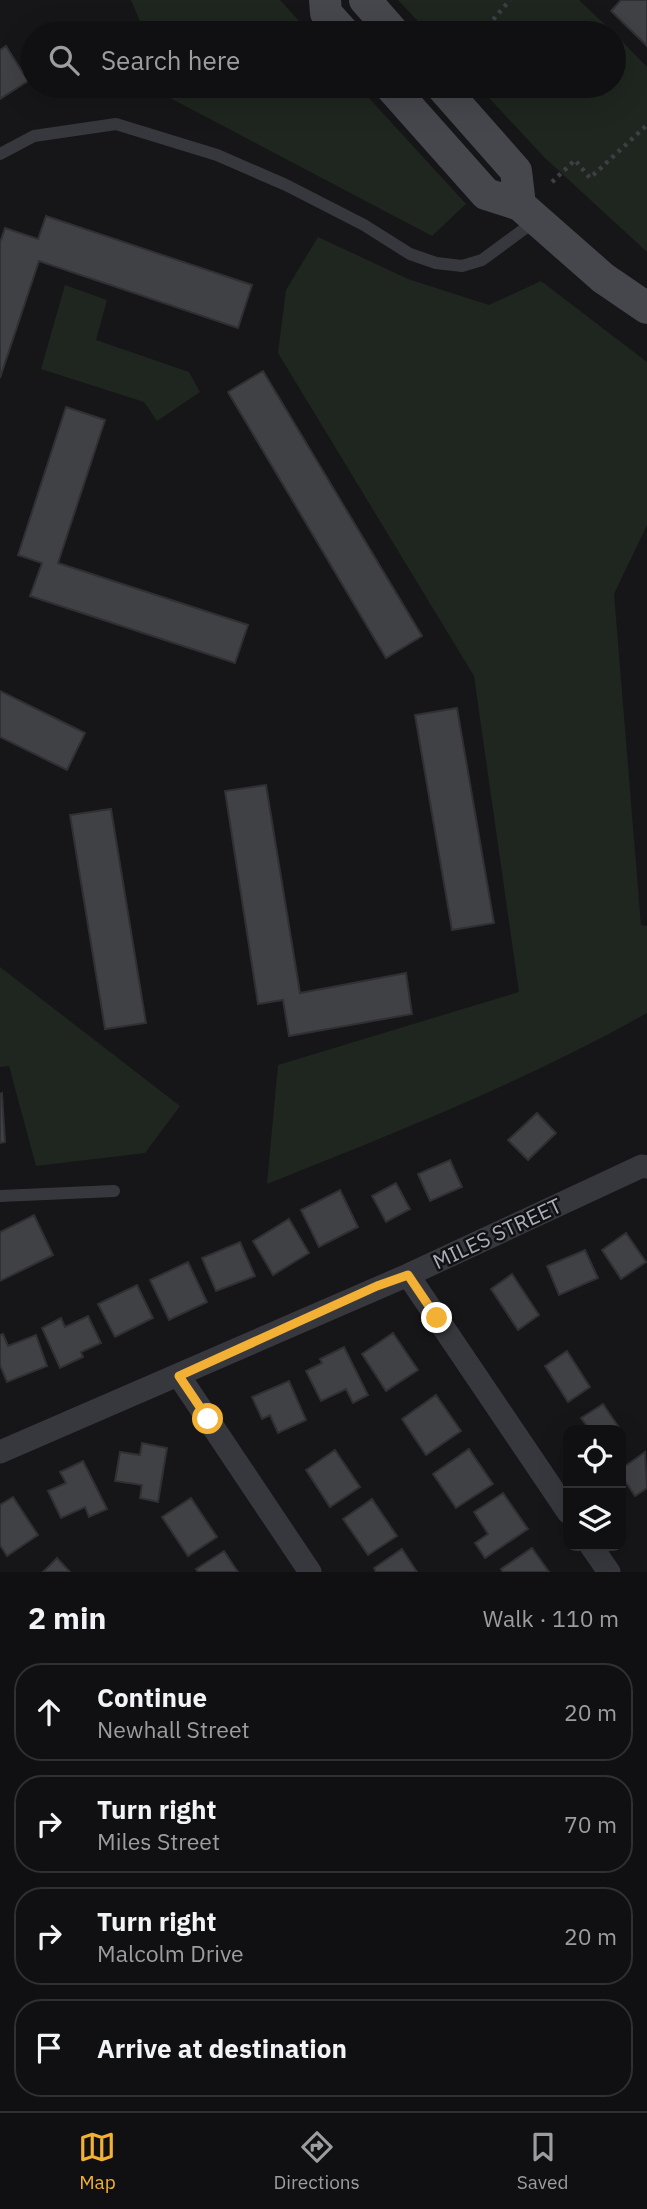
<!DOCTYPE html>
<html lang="en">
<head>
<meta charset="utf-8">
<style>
  body { margin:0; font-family:"IBM Plex Sans",sans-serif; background:#19191b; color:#f1f3f6 }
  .controls { position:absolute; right:21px; bottom:21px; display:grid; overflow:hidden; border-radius:14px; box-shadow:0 7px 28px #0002 }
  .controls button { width:63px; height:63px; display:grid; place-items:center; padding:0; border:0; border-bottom:2px solid #303032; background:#101012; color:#f1f3f6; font:35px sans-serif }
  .stop { position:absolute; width:21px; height:21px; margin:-16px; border:5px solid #f2b134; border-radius:50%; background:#fff }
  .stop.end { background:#f2b134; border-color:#fff; box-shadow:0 2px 7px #0008 }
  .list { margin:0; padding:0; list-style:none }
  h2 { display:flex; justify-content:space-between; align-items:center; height:91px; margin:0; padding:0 28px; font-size:30px }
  h2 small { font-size:23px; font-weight:400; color:#9c9d9f }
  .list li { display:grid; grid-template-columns:46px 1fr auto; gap:21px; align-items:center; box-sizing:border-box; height:98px; margin:0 14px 14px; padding:0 14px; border:2px solid #303032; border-radius:28px }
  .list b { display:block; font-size:26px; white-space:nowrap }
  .list p { margin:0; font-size:23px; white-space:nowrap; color:#9c9d9f }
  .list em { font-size:23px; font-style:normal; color:#9c9d9f }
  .icon { flex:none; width:38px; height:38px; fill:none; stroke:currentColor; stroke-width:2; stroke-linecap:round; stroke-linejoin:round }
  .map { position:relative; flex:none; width:647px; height:1572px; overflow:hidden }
  .search { position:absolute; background:#101012; box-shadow:0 7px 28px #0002; left:21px; right:21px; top:21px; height:77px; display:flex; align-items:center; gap:18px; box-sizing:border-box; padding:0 24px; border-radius:38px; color:#9c9d9f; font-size:26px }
  .sheet { height:539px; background:#101012 }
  nav { display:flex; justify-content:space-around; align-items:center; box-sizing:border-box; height:98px; border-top:2px solid #303032; background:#101012; font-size:19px; color:#9c9d9f }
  nav a { display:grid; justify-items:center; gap:4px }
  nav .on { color:#f2b134 }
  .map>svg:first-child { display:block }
  .green { fill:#1e261f }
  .building { fill:#404145; stroke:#303034; stroke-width:2 }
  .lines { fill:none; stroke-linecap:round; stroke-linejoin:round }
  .path { stroke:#3d3f44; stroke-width:4.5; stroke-dasharray:3.5 5; stroke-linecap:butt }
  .lane { stroke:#37383d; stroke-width:12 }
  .street { stroke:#37383d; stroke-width:23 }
  .secondary { stroke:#45474d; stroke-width:32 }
  .route { stroke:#f2b134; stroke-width:9 }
  .labels { text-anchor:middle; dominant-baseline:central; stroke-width:5; stroke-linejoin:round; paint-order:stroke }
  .street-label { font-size:21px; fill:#a8adb8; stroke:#111113 }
</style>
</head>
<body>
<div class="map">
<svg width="647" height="1572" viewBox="0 0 647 1572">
  <rect width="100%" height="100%" fill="#161618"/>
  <!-- green -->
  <path class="green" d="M131 0H280L310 33H145Z
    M398 0H579L614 33H429Z
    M614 33 647 67V252L545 158 478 86H614Z
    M166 86H358L466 204 432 236 172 99Z
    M318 237 408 279 489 305 541 281 647 362V525L614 594 641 925 647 926V1013C525 1082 396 1132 267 1184L278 1065 519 992 474 676 278 353 286 290Z
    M65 285 107 300 96 340 189 372 200 392 157 421 144 402 41 369Z
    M0 967 180 1106 145 1153 36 1166 9 1066 0 1067Z"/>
  <!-- building -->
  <path class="building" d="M621 0H647V46L611 11Z
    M6 46 28 81 0 99V50Z
    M46 216 252 285 238 328 39 261 0 378V243L5 228 38 239Z
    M263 371 422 636 386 658 228 392Z
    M66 407 105 420 58 563 248 625 235 663 30 596 42 563 18 555Z
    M0 691 85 733 67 770 0 737Z
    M457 708 494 923 452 930 415 715Z
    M266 785 300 993 406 973 412 1014 289 1036 283 1000 258 1004 225 791Z
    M111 809 146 1023 105 1029 70 815Z
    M2 1093 5 1142 0 1143V1094Z
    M537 1113 556 1133 528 1160 508 1140Z
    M450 1160 462 1187 430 1201 418 1174Z
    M396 1183 410 1209 386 1222 372 1196Z
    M340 1190 358 1227 319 1247 301 1210Z
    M34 1215 53 1255 0 1281V1232Z
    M289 1219 309 1253 273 1275 253 1241Z
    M626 1233 646 1262 621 1279 602 1250Z
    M240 1242 255 1276 216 1291 202 1258Z
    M585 1250 598 1278 559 1295 547 1266Z
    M188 1262 207 1302 169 1320 150 1280Z
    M512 1274 539 1315 518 1330 491 1289Z
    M137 1285 153 1318 115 1337 98 1304Z
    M88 1316 101 1343 81 1352 83 1357 60 1368 42 1328 61 1318 65 1327Z
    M393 1333 418 1370 386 1391 362 1354Z
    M3 1334 8 1346 36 1335 47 1366 7 1382 0 1365V1335Z
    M344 1347 368 1395 353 1403 346 1389 321 1401 306 1371 322 1363 320 1359Z
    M567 1351 590 1387 568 1402 545 1366Z
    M289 1381 306 1420 278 1433 270 1415 262 1419 252 1397Z
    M436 1395 461 1431 426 1455 402 1419Z
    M603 1404 620 1429 618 1430H590L581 1418Z
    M142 1443 167 1448 158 1502 140 1498 142 1485 115 1481 120 1452 140 1455Z
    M469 1449 493 1484 456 1508 433 1474Z
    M335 1450 360 1487 330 1507 306 1470Z
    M645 1452 647 1488 635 1496 621 1475V1469Z
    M83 1461 107 1509 89 1517 85 1507 61 1518 48 1491 66 1483 60 1472Z
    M503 1493 528 1529 485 1558 475 1543 488 1534 474 1512Z
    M13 1497 38 1535 7 1556 0 1545V1505Z
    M191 1498 217 1537 188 1556 162 1517Z
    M372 1499 397 1536 368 1555 343 1519Z
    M532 1548 549 1572H503L501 1569Z
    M402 1549 417 1572H376L374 1568Z
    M224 1551 238 1572H198L196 1569Z
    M57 1558 70 1572H43Z"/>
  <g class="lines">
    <!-- path -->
    <path class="path" d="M487 33 485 29 510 0
      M552 182 575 160 590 178 647 125"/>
    <!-- lane -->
    <path class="lane" d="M0 154 34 136 116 124 217 155 286 185 364 225 410 254 436 263 462 266 482 260 535 221
      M0 1196 114 1191"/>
    <!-- street -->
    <path class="street" d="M408 1275 568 1512
      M179 1376 310 1572
      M0 1452 408 1275 642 1166 647 1167
      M591 1546 609 1572"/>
    <!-- secondary -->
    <path class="secondary" d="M325 0 326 13 344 33
      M365 0 394 33
      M390 86 486 194 520 205 603 278 647 308
      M441 86 516 171 520 205"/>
  </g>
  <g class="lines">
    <!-- route -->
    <path class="route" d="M208 1419 179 1376 377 1286 408 1275 437 1318"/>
  </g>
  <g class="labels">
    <!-- street labels -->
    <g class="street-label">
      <text transform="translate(497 1233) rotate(-25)">MILES STREET</text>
    </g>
  </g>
</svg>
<div class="controls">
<button><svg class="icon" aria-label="locate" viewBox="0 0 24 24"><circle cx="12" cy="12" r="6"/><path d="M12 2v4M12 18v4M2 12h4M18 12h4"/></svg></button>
<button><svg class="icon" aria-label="layers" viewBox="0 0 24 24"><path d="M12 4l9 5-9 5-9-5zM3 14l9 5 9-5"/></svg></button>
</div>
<div class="stop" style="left:208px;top:1419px"></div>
<div class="stop end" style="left:437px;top:1318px"></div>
<div class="search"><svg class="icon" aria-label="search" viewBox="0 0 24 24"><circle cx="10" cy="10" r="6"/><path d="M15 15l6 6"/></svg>Search here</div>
</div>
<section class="sheet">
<h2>2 min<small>Walk · 110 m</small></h2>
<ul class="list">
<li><svg class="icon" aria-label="ahead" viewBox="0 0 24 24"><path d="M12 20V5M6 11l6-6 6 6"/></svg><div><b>Continue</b><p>Newhall Street</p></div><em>20 m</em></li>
<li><svg class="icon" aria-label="right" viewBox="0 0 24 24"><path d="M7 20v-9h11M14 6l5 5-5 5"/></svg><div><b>Turn right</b><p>Miles Street</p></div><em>70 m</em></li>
<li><svg class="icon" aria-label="right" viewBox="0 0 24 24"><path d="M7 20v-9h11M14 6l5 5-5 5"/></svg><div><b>Turn right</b><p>Malcolm Drive</p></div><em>20 m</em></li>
<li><svg class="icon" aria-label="arrive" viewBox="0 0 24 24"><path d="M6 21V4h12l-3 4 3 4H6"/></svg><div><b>Arrive at destination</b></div></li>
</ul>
</section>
<nav>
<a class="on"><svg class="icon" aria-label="map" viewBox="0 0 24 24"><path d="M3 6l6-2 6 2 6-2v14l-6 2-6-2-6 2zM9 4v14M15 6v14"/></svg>Map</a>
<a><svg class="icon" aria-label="directions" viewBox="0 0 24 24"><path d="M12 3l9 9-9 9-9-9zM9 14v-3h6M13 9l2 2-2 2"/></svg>Directions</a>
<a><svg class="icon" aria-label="saved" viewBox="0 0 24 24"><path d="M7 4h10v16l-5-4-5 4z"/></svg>Saved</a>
</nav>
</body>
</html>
